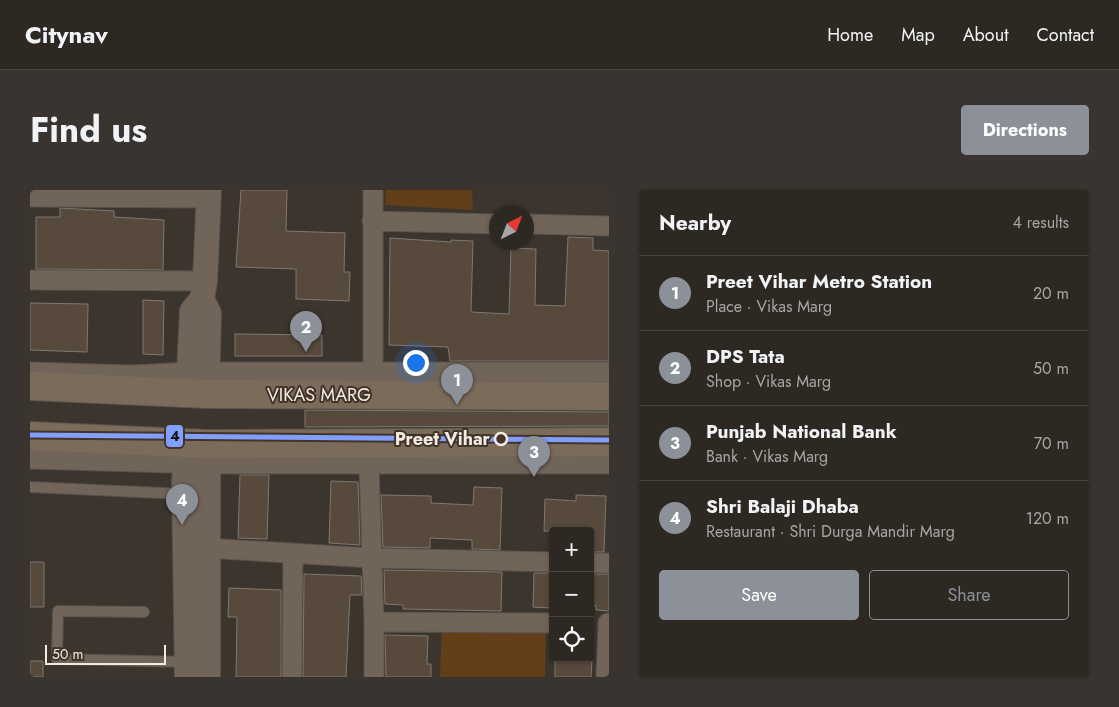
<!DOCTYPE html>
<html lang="en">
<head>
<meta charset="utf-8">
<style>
  body { margin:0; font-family:Jost,sans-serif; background:#39342f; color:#f1f3f6 }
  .controls { position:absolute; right:15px; bottom:15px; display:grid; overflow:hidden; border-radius:5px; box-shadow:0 1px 4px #0004 }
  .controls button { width:45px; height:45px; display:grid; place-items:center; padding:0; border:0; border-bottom:1px solid #484440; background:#2d2822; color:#f1f3f6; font:25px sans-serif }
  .compass { position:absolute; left:459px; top:15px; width:45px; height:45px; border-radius:50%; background:#2d2822; box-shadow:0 1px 4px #0004; rotate:42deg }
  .scale { position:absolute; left:15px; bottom:12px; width:121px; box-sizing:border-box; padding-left:5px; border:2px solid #f3eae2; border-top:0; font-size:14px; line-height:18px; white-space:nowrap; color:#f3eae2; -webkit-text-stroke:4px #423428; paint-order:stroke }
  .you { position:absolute; left:385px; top:172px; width:18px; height:18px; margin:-12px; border:4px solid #fff; border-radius:50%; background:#1a73e8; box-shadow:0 0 0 8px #1a73e833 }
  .badge { display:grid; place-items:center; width:32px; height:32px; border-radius:50%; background:#8c9099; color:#fff; font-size:16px; font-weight:700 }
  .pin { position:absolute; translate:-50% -41px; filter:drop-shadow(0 1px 2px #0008) }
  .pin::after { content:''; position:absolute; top:26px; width:18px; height:15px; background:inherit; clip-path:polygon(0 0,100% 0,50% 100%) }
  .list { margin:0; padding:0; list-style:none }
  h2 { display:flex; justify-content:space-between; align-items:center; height:65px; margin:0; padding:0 20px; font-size:21px }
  h2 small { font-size:16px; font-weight:400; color:#a7a6a5 }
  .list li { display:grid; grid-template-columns:32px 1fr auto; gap:15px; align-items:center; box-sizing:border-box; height:75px; padding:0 20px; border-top:1px solid #484440 }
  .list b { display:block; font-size:19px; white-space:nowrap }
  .list p { margin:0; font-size:16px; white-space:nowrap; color:#a7a6a5 }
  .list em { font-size:16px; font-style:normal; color:#a7a6a5 }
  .actions { display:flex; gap:10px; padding:15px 20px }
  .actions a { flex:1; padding:11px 0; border:1px solid #8c9099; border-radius:5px; text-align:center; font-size:18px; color:#8c9099 }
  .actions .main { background:#8c9099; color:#fff }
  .icon { flex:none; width:28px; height:28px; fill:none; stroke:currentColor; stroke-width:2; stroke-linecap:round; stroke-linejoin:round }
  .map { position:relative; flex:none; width:579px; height:487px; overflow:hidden; border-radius:5px }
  header { display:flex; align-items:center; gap:30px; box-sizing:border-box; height:70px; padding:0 25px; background:#2d2822; border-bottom:1px solid #484440 }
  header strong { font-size:24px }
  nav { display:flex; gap:28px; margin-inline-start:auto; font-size:18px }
  .intro { display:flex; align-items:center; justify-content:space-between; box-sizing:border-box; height:120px; padding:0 30px }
  h1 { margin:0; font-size:35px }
  .button { padding:12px 22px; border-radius:5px; background:#8c9099; color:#fff; font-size:18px; font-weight:700 }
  main { display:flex; gap:30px; padding:0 30px }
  aside { flex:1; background:#2d2822; border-radius:5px; box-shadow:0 1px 4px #0004 }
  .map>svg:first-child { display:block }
  .green { fill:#633f19 }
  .building { fill:#57493c; stroke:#7f7973 }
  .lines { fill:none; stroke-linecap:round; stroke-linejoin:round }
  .service-casing { stroke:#58524c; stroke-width:12 }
  .minor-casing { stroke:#58524c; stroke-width:21 }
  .tertiary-casing { stroke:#58524c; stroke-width:26 }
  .primary-casing { stroke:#58524c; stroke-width:30 }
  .service { stroke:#716458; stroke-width:10 }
  .minor { stroke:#716458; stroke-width:19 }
  .tertiary { stroke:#716458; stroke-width:24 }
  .primary { stroke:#7b6b5b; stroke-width:28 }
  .metro-1-casing { stroke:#423428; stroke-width:9 }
  .metro-1 { stroke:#809fff; stroke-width:5 }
  .stop-dot { fill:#423428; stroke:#f3eae2; stroke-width:2.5 }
  .labels { text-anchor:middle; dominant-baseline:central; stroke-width:4; stroke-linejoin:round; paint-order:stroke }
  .street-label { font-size:18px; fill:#f3eae2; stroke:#423428 }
  .stop-label { font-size:18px; font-weight:bold; fill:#f3eae2; stroke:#423428; text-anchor:end }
  .line-badge { stroke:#423428; stroke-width:2 }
  .pale-badge-label { font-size:14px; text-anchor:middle; font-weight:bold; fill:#111 }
</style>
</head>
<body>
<header>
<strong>Citynav</strong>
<nav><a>Home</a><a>Map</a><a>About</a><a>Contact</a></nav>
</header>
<div class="intro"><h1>Find us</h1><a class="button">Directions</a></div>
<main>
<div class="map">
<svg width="579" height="487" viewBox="0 0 579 487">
  <rect width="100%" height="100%" fill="#3c352e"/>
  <!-- green -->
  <path class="green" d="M356 0H442L443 20 355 15Z
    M412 438 516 439 515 487H410Z"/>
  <!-- building -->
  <path class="building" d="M211 0H257L256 41 315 43 314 82H320L319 111 266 109V79L206 77Z
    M30 18 84 21V27L134 30 133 80 6 79V27H30Z
    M538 47 563 48V60L579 61V171H420L418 157 359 155 360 48 421 52V50L443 51 441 122 479 124 481 58 506 59 505 115 535 116Z
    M113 110 134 111 133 165 113 164Z
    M0 113 58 114 57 162 0 160Z
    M205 144 292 145V166H205Z
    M275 220 579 222V236L275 237Z
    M210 285H239L237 349 208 348Z
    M301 291 328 292 330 355 299 353Z
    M444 297 472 298 470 360 442 359V350L400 348V358L353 357 351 305 401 306V313L443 315Z
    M546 305 576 306 574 362H560V341H514L515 309 546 311Z
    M0 372H14V417H0Z
    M354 380 472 382 471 421 373 419V415L355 414Z
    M504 383H521L520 418 503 417Z
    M274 384 331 386 332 405H320L316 487H273Z
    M560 384H579V421L566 420V416L560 415Z
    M199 398 251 400V487H206L207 427H198Z
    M355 445 398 446 397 474H401V487H356Z
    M525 468H562L561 487H525Z
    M0 471H13V487H0Z"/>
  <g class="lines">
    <!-- service casing -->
    <g class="service-casing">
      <path id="service" d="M0 297 154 304
        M114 422 28 421 27 469 157 472"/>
    </g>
    <!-- minor casing -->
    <g class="minor-casing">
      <path id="minor" d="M343 0V176
        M0 7 179 8
        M342 31 467 34
        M497 34 579 36
        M0 90 175 91
        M0 182 103 185 159 182H579
        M0 269 177 274H579
        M339 274 344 432
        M176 358 342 368 523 372
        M560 373H579
        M262 487 263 363
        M344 487V432L523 433
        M576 487 578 433"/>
    </g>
    <!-- tertiary casing -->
    <g class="tertiary-casing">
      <path id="tertiary" d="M172 109 179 123 177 204
        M158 203 162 121 172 109 175 91 179 0
        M156 253 154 294 157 487
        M178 254V487"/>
    </g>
    <!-- primary casing -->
    <g class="primary-casing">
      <path id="primary" d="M0 196 177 204 579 206
        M0 246 178 254 579 252"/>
    </g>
    <!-- service -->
    <use href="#service" class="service"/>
    <!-- minor -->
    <use href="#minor" class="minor"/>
    <!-- tertiary -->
    <use href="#tertiary" class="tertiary"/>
    <!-- primary -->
    <use href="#primary" class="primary"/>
    <!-- metro-1 casing -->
    <g class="metro-1-casing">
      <path id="metro-1" d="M0 245 579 250"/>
    </g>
    <!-- metro-1 -->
    <use href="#metro-1" class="metro-1"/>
  </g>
  <!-- markers -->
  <circle class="stop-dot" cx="471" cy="249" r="6"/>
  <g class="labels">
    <!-- street labels -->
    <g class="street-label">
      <text x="289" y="205">VIKAS MARG</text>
    </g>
    <!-- stop labels -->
    <g class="stop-label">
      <text x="460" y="249">Preet Vihar</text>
    </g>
  </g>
  <rect class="line-badge" x="135" y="234" width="19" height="24" rx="5" fill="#809fff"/>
  <g class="pale-badge-label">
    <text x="145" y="251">4</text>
  </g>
</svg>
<div class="controls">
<button>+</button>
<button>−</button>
<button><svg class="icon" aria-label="locate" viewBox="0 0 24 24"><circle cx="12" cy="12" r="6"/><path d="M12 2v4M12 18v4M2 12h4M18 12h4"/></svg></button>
</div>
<svg class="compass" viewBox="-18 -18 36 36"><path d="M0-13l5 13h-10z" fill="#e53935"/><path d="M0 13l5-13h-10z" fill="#a7a6a5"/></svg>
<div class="scale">50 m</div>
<div class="you"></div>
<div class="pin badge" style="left:427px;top:215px">1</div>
<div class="pin badge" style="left:276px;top:162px">2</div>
<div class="pin badge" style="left:504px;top:287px">3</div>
<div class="pin badge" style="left:152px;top:335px">4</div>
</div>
<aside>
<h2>Nearby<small>4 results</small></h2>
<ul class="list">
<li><span class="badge">1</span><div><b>Preet Vihar Metro Station</b><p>Place · Vikas Marg</p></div><em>20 m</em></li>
<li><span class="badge">2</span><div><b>DPS Tata</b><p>Shop · Vikas Marg</p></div><em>50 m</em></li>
<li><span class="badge">3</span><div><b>Punjab National Bank</b><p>Bank · Vikas Marg</p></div><em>70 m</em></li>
<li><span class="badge">4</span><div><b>Shri Balaji Dhaba</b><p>Restaurant · Shri Durga Mandir Marg</p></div><em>120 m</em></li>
</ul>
<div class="actions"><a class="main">Save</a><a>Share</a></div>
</aside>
</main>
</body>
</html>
